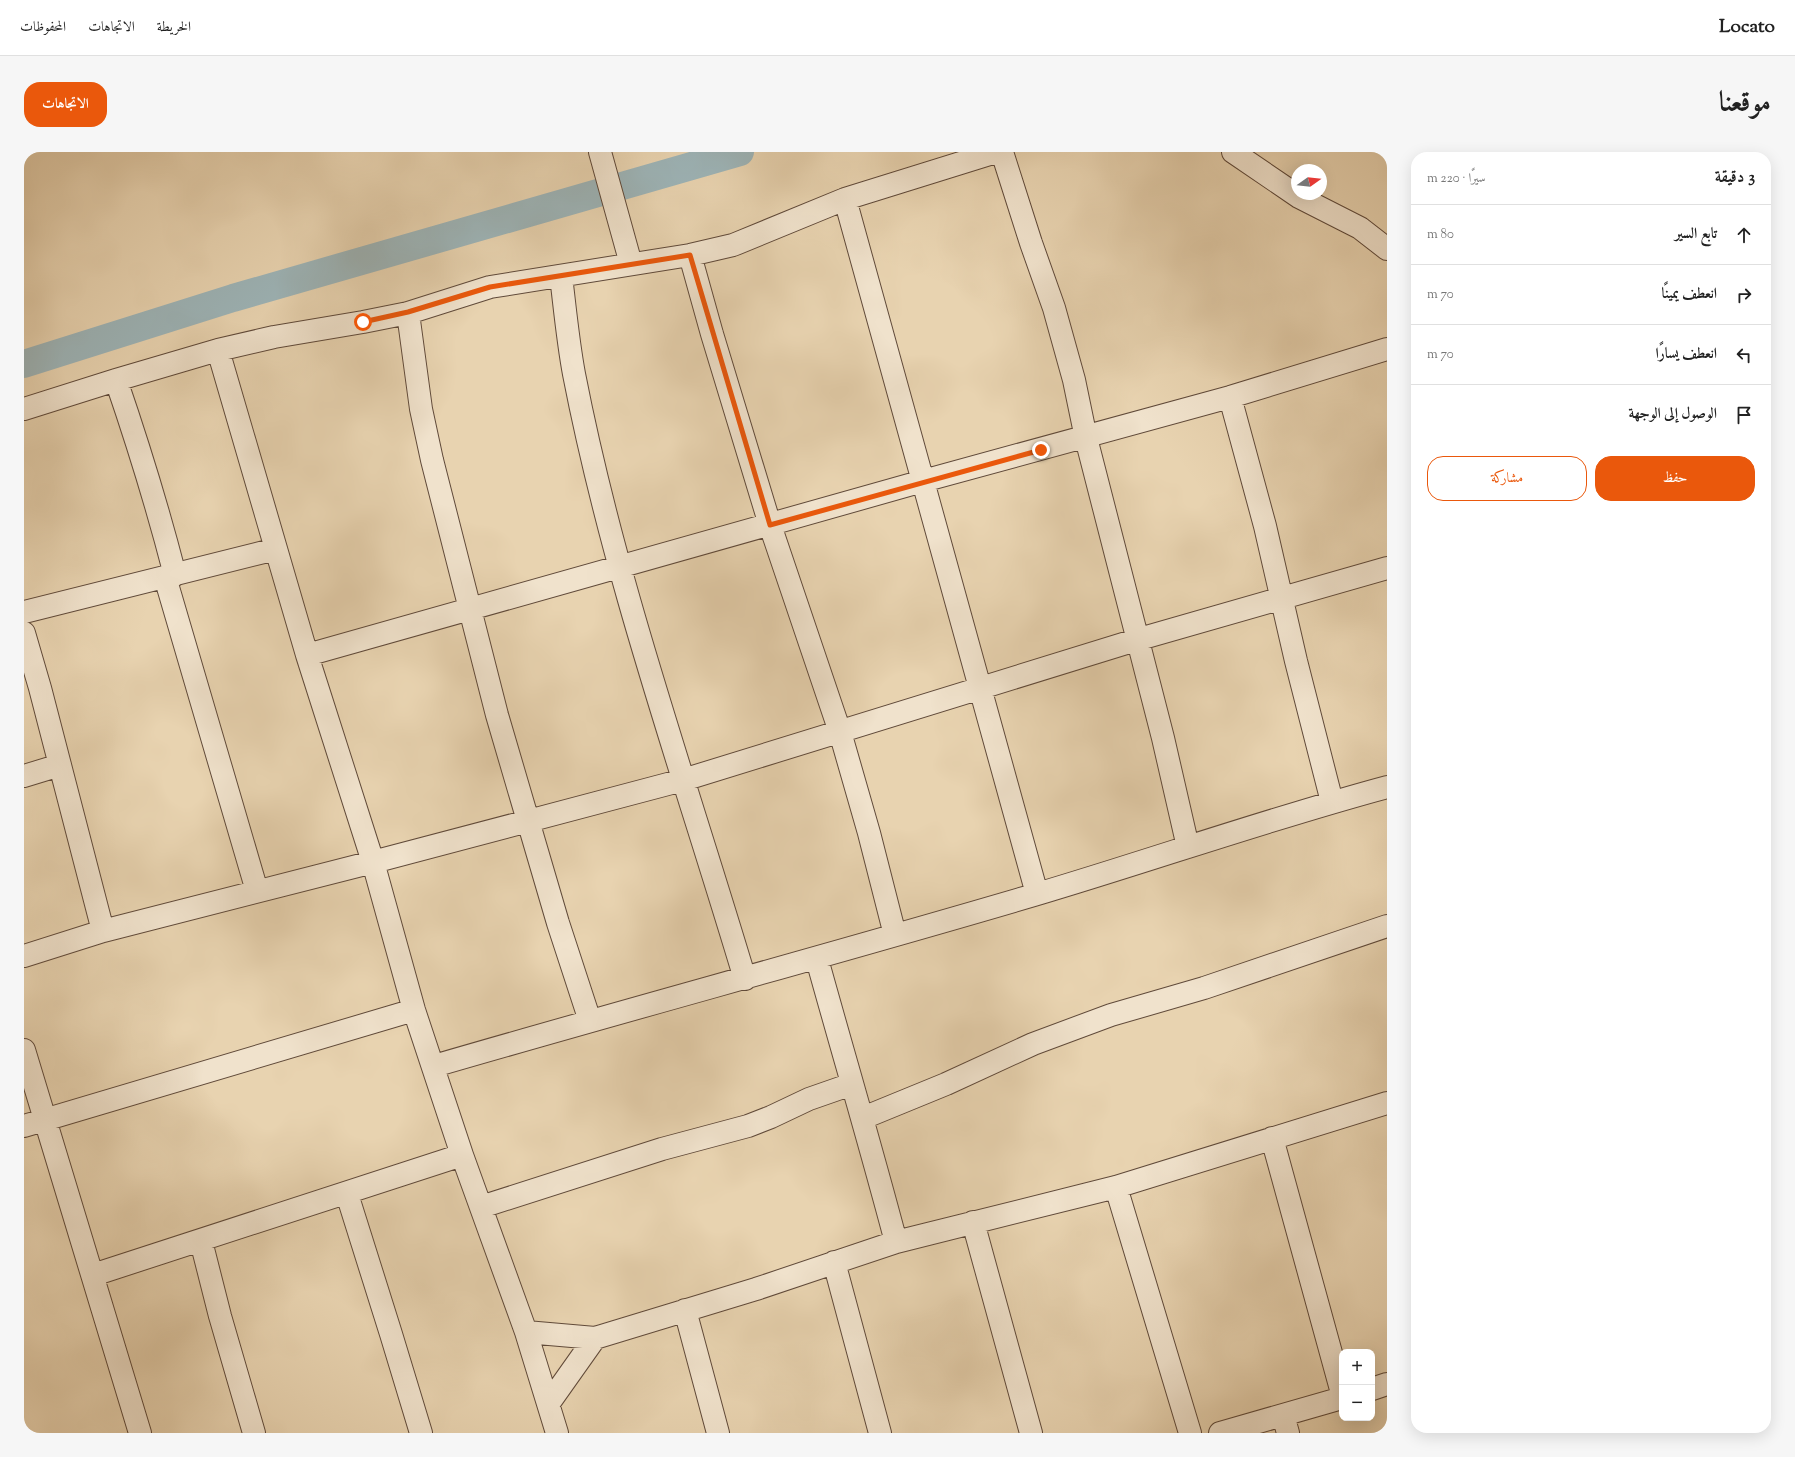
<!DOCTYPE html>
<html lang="ar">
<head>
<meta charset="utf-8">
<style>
  body { margin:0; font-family:"Sorts Mill Goudy",Amiri,serif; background:#f6f6f6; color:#222; direction:rtl }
  .controls { position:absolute; right:12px; bottom:12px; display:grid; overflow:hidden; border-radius:8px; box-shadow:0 4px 16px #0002 }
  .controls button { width:36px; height:36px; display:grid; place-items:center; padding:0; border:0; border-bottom:1px solid #e0e0e0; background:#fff; color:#222; font:20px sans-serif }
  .compass { position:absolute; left:1267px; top:12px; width:36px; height:36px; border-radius:50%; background:#fff; box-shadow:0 4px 16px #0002; rotate:75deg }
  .stop { position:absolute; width:12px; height:12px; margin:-9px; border:3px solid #ea580c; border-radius:50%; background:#fff }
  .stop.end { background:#ea580c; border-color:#fff; box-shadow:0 1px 4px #0008 }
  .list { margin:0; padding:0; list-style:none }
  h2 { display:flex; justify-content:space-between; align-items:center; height:52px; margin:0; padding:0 16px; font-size:17px }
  h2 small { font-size:13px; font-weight:400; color:#767676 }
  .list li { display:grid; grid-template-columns:26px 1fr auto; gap:12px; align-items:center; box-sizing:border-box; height:60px; padding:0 16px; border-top:1px solid #e0e0e0 }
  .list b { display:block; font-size:15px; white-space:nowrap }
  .list em { font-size:13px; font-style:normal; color:#767676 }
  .actions { display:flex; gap:8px; padding:12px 16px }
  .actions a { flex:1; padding:9px 0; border:1px solid #ea580c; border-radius:16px; text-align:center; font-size:14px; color:#ea580c }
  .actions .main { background:#ea580c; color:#fff }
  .icon { flex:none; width:22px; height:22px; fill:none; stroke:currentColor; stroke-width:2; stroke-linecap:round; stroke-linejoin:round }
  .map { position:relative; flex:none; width:1363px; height:1281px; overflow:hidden; direction:ltr; border-radius:16px }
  header { display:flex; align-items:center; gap:24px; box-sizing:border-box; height:56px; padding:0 20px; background:#fff; border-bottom:1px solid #e0e0e0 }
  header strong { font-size:19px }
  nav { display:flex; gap:22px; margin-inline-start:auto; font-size:14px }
  .intro { display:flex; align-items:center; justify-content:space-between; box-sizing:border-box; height:96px; padding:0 24px }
  h1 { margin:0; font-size:28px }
  .button { padding:10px 18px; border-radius:16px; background:#ea580c; color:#fff; font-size:14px; font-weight:700 }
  main { display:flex; gap:24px; padding:0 24px }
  aside { flex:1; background:#fff; border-radius:16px; box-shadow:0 4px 16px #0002 }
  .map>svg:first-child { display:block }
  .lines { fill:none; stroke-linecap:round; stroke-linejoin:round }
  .canal { stroke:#9db4b7; stroke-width:28 }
  .minor-casing { stroke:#604a3a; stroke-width:24 }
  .minor { stroke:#f0e2cc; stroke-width:22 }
  .route { stroke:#ea580c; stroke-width:5 }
</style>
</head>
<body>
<header>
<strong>Locato</strong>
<nav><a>الخريطة</a><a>الاتجاهات</a><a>المحفوظات</a></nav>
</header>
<div class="intro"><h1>موقعنا</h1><a class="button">الاتجاهات</a></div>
<main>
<aside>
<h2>3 دقيقة<small>سيرًا · 220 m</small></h2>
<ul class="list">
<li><svg class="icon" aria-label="ahead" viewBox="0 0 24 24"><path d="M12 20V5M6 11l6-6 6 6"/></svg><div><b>تابع السير</b></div><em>80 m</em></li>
<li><svg class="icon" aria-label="right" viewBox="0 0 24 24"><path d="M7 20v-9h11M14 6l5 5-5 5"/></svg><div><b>انعطف يمينًا</b></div><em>70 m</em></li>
<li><svg class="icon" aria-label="left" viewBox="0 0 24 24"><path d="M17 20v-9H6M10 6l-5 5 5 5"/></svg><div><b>انعطف يسارًا</b></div><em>70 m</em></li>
<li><svg class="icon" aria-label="arrive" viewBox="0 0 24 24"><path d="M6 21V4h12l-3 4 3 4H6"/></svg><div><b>الوصول إلى الوجهة</b></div></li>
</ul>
<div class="actions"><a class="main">حفظ</a><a>مشاركة</a></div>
</aside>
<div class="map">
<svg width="1363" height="1281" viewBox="0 0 1363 1281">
  <rect width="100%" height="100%" fill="#e8d3b0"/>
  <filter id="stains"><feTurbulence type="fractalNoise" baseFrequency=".005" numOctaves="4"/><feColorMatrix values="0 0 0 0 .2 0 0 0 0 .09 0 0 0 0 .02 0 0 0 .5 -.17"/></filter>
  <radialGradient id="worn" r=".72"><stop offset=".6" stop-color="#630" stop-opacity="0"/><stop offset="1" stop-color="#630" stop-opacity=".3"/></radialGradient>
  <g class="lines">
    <!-- canal -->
    <path class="canal" d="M0 212 209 146 716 0"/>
    <!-- minor casing -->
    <g class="minor-casing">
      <path id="minor" d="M576 0 607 112
        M978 0 1007 91 1030 156 1050 228 1062 286 1139 586 1164 695
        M1209 0 1275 45 1336 76 1363 97
        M821 47 1013 742
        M666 103 688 182 746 373 816 580 845 681 871 783
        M537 124C541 157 544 190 550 222 590 428 661 626 721 827
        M384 161 397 257 408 308 473 563 534 771 566 869
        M194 198 283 503 349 710 390 858 438 1003 502 1180 533 1281
        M92 228C114 292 134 357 151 423
        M1206 245 1241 374 1272 509 1308 650
        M0 257 92 228 194 198 250 185 339 170 384 161 466 135 666 103 709 93 821 47 972 0
        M141 425 233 739
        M0 460 252 397
        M0 481 16 536 79 779
        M283 503 899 329 1206 245 1363 197
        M0 624 36 613
        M0 804 79 779 349 710 659 628 1112 488 1363 416
        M793 807C819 901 847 995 872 1090
        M0 898 116 1281
        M410 914C609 856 810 802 1010 743 1128 708 1244 667 1363 635
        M839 966 922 932 1009 892 1087 863 1180 836 1363 774
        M0 974 390 858
        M1248 986 1318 1241
        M1092 1035 1166 1281
        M323 1042 367 1182 397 1281
        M457 1055 638 997 724 974 747 965 785 947 828 932
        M949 1070 1007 1281
        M177 1089 196 1164 230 1281
        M810 1110 856 1281
        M69 1123 438 1003
        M661 1158 694 1281
        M502 1180 571 1186 732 1137 872 1090 1092 1035 1363 951
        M1348 1237 1363 1232
        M525 1251 571 1186
        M1259 1263 1264 1281
        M1196 1281 1318 1246"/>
    </g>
    <!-- minor -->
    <use href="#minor" class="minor"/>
  </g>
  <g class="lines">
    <!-- route -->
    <path class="route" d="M339 170 384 160 466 135 666 103 746 373 1017 298"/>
  </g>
  <rect width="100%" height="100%" filter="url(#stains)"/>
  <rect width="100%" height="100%" fill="url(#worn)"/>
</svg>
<div class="controls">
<button>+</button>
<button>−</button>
</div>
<svg class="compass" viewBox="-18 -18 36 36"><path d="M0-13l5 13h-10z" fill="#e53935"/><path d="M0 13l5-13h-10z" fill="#767676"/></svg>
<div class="stop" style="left:339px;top:170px"></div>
<div class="stop end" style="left:1017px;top:298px"></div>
</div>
</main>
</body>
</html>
